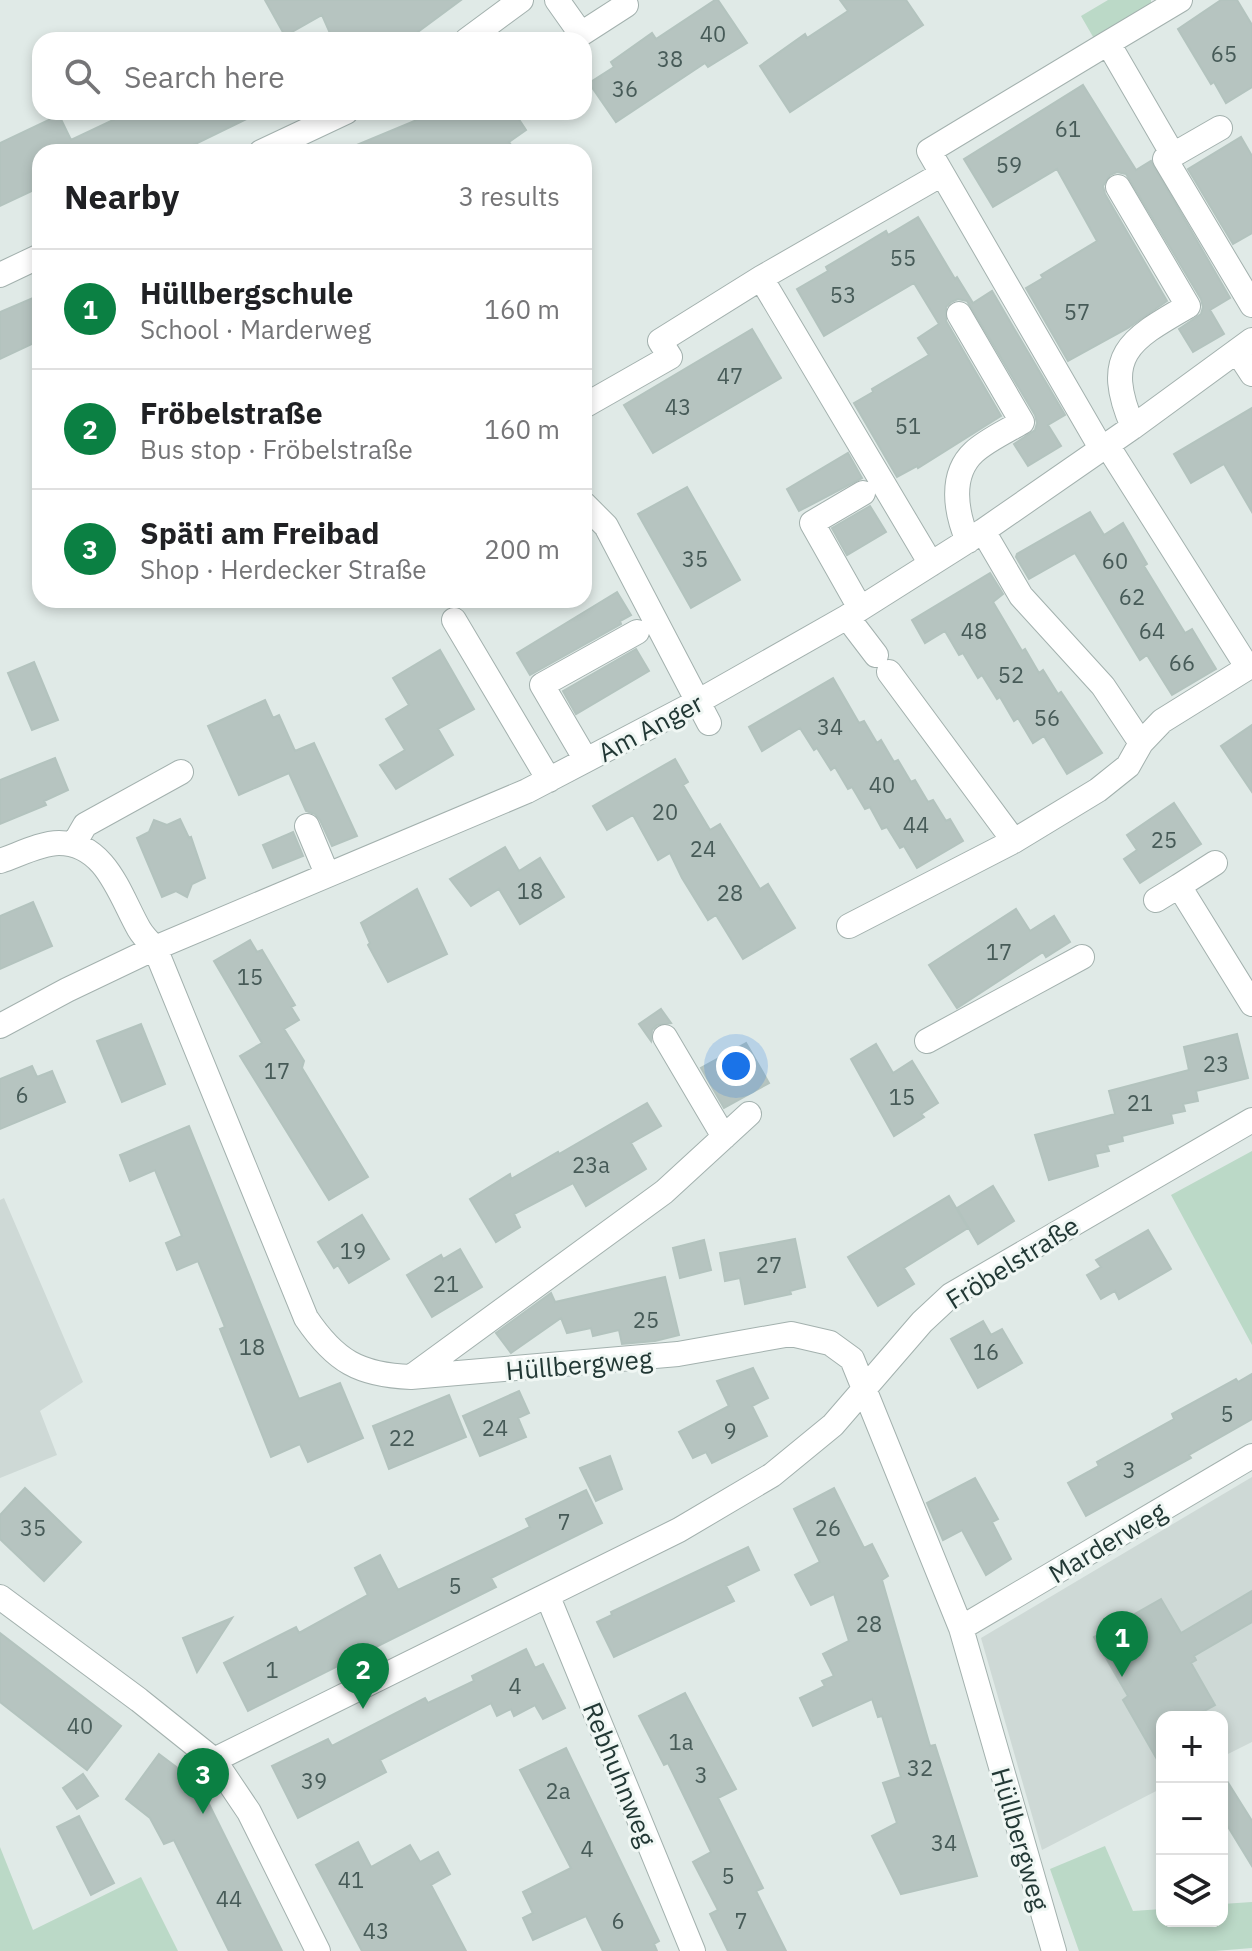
<!DOCTYPE html>
<html lang="en">
<head>
<meta charset="utf-8">
<style>
  body { margin:0; font-family:"IBM Plex Sans",sans-serif; background:#f2f2f2; color:#202124 }
  .controls { position:absolute; right:24px; bottom:24px; display:grid; overflow:hidden; border-radius:16px; box-shadow:0 4px 12px #0003 }
  .controls button { width:72px; height:72px; display:grid; place-items:center; padding:0; border:0; border-bottom:2px solid #e0e0e0; background:#fff; color:#202124; font:40px sans-serif }
  .you { position:absolute; left:736px; top:1066px; width:28px; height:28px; margin:-20px; border:6px solid #fff; border-radius:50%; background:#1a73e8; box-shadow:0 0 0 12px #1a73e833 }
  .badge { display:grid; place-items:center; width:52px; height:52px; border-radius:50%; background:#0b8043; color:#fff; font-size:26px; font-weight:700 }
  .pin { position:absolute; translate:-50% -66px; filter:drop-shadow(0 2px 4px #0008) }
  .pin::after { content:''; position:absolute; top:42px; width:28px; height:24px; background:inherit; clip-path:polygon(0 0,100% 0,50% 100%) }
  .list { margin:0; padding:0; list-style:none }
  h2 { display:flex; justify-content:space-between; align-items:center; height:104px; margin:0; padding:0 32px; font-size:34px }
  h2 small { font-size:26px; font-weight:400; color:#757577 }
  .list li { display:grid; grid-template-columns:52px 1fr auto; gap:24px; align-items:center; box-sizing:border-box; height:120px; padding:0 32px; border-top:2px solid #e0e0e0 }
  .list b { display:block; font-size:30px; white-space:nowrap }
  .list p { margin:0; font-size:26px; white-space:nowrap; color:#757577 }
  .list em { font-size:26px; font-style:normal; color:#757577 }
  .icon { flex:none; width:44px; height:44px; fill:none; stroke:currentColor; stroke-width:2; stroke-linecap:round; stroke-linejoin:round }
  .map { position:relative; flex:none; width:1252px; height:1951px; overflow:hidden }
  .search { position:absolute; background:#fff; box-shadow:0 4px 12px #0003; left:32px; top:32px; width:560px; height:88px; display:flex; align-items:center; gap:20px; box-sizing:border-box; padding:0 28px; border-radius:24px; color:#757577; font-size:30px }
  .panel { position:absolute; background:#fff; box-shadow:0 4px 12px #0003; left:32px; top:144px; width:560px; height:464px; border-radius:24px }
  .map>svg:first-child { display:block }
  .built { fill:#ced9d6 }
  .green { fill:#bbd9c7 }
  .building { fill:#b6c4c0; stroke:#b3c3be; stroke-width:2 }
  .lines { fill:none; stroke-linecap:round; stroke-linejoin:round }
  .minor-casing { stroke:#a3b1ae; stroke-width:26 }
  .minor { stroke:#fff; stroke-width:24 }
  .labels { text-anchor:middle; dominant-baseline:central; stroke-width:6; stroke-linejoin:round; paint-order:stroke }
  .number-label { font-size:22px; fill:#475b58 }
  .street-label { font-size:26px; fill:#223835; stroke:#f0f7f4 }
</style>
</head>
<body>
<div class="map">
<svg width="1252" height="1951" viewBox="0 0 1252 1951">
  <rect width="100%" height="100%" fill="#e0eae7"/>
  <!-- built -->
  <path class="built" d="M4 1198 83 1382 40 1411 57 1455 0 1478V1200Z
    M1252 1477V1742L1222 1757V1717H1162V1788L1042 1850 981 1638Z"/>
  <!-- green -->
  <path class="green" d="M1108 0H1151V9L1096 42 1081 16Z
    M1252 1151V1345L1171 1195Z
    M1105 1846 1133 1911 1162 1909V1921H1222V1904L1252 1902V1948L1215 1951H1079L1050 1869Z
    M0 1847 33 1930 141 1877 178 1951H0Z"/>
  <!-- building -->
  <path class="building" d="M265 0H461L407 40H333L322 15 285 36Z
    M715 0H718L747 43 708 67 705 63 616 122 589 83 614 67 611 62 652 33 656 39Z
    M840 0H906L923 25 790 112 760 66 805 34 807 38 848 11Z
    M1221 0H1237L1252 25V87L1226 103 1214 82 1211 84 1178 29Z
    M1083 85 1136 170 1151 161 1230 298 1210 310 1224 334 1193 352 1179 329 1201 314 1203 307 1201 299 1126 174 1117 172 1110 175 1103 186 1105 194 1167 301 1128 328 1068 361 1026 288 1043 278 1041 275 1097 241 1057 169 993 207 964 159Z
    M130 112H261L179 152H40V187L0 206V143L59 115 71 140Z
    M436 112H514L526 130 509 142 516 152H340Z
    M1241 137 1252 156V233L1233 244 1188 169Z
    M918 217 955 279 957 277 973 303 992 291 1065 415 1048 425 1061 446 1028 466 1014 444 1035 430 1037 423 1035 415 967 301 958 299 951 302 946 307V321L1001 416 918 468 917 466 897 477 854 403 873 392 872 389 929 355 918 338 939 324 914 283 824 336 797 289 828 271 826 267 886 231 888 235Z
    M40 295V340L0 359V312Z
    M752 329 781 378 653 453 624 405Z
    M1252 408V512L1224 464 1191 483 1174 454Z
    M848 453 862 478 799 511 787 489Z
    M687 487 740 580 691 608 638 514Z
    M870 506 886 532 847 555 832 528Z
    M1090 512 1104 535 1123 523 1147 564 1144 566 1185 633 1192 629 1216 669 1172 695 1147 655 1140 660 1075 553 1029 579 1016 557 1017 554Z
    M990 573 1003 594 993 602 1022 651 1025 649 1039 673 1043 670 1058 694 1061 692 1102 753 1067 774 1044 736 1033 743 1018 718 1014 721 1000 697 997 699 982 675 978 678 963 653 959 655 945 631 925 643 912 620Z
    M617 592 631 615 620 621 621 624 530 675 517 653Z
    M636 649 649 671 576 714 563 691Z
    M440 650 474 709 438 729 453 755 396 789 380 765 405 750 386 719 409 705 393 678Z
    M34 662 58 720 32 730 8 673Z
    M833 678 859 723 864 721 877 743 881 740 894 762 898 760 911 782 915 780 928 802 933 800 946 821 950 819 963 841 917 868 904 846 900 848 887 827 882 829 870 807 865 809 852 787 848 789 835 767 831 770 817 748 814 750 800 728 762 751 749 727Z
    M265 700 273 718 279 715 295 751 314 743 357 836 332 846 320 820 315 814 306 811 289 773 239 795 208 726Z
    M1252 725V792L1221 746Z
    M55 758 68 790 44 801 46 805 0 824V780Z
    M675 759 688 782 683 785 710 830 720 824 760 889 768 884 795 928 743 959 716 915 708 920 682 878 670 853 658 860 633 815 607 830 593 806Z
    M1174 803 1201 844 1140 883 1124 859 1137 850 1127 835Z
    M180 819 189 838 191 837 205 878 192 884 187 897 176 891 162 897 137 838 149 832 154 820 167 825Z
    M293 832 303 856 273 868 263 845Z
    M505 847 519 871 540 858 564 897 520 924 499 889 471 906 450 879Z
    M417 889 447 954 388 982 368 945 370 943 361 923Z
    M33 902 52 946 0 969V916Z
    M1016 909 1030 931 1054 916 1070 942 1046 957 1043 952 957 1008 929 965Z
    M250 940 257 952 262 950 295 1005 291 1007 299 1020 284 1029 304 1061 302 1068 368 1177 329 1200 240 1056 262 1043 214 961Z
    M661 1009 671 1023 657 1025 652 1030 651 1041 639 1024Z
    M141 1024 165 1084 122 1102 97 1041Z
    M1237 1034 1248 1078 1196 1091 1198 1101 1183 1104 1185 1111 1171 1114 1173 1123 1122 1136 1123 1141 1107 1145 1109 1151 1095 1154 1098 1166 1049 1180 1035 1135 1115 1114 1109 1091 1189 1070 1184 1047Z
    M746 1043 769 1083 724 1108 701 1068Z
    M876 1044 893 1073 912 1061 938 1103 921 1114 924 1117 894 1136 851 1059Z
    M32 1066 37 1077 52 1071 65 1102 0 1129V1079Z
    M647 1103 661 1126 631 1143 646 1169 586 1206 573 1183 514 1214 520 1227 496 1242 470 1199 510 1174 511 1179 558 1152 559 1154Z
    M189 1126 299 1399 340 1383 363 1438 308 1462 300 1444 271 1457 220 1329 225 1327 198 1261 177 1270 166 1243 182 1236 155 1170 130 1181 120 1155Z
    M993 1186 1014 1221 978 1244 957 1208Z
    M949 1196 968 1228 904 1268 914 1284 878 1306 848 1257Z
    M362 1215 389 1259 349 1283 338 1265 334 1268 318 1242Z
    M1148 1230 1171 1269 1119 1299 1115 1291 1101 1299 1087 1275 1101 1267 1096 1260Z
    M795 1239 805 1287 790 1291 791 1294 745 1304 740 1278 725 1281 720 1253Z
    M704 1240 711 1270 680 1278 673 1248Z
    M460 1249 482 1287 432 1317 407 1275 441 1255 443 1259Z
    M665 1277 679 1335 655 1341 622 1344 619 1330 593 1336 591 1328 567 1333 561 1318 511 1353 496 1333 551 1293 555 1302Z
    M983 1321 991 1335 1002 1329 1022 1363 978 1388 951 1339Z
    M753 1368 768 1398 752 1406 767 1436 712 1463 706 1452 693 1458 679 1432 729 1406 717 1381Z
    M1252 1374V1419L1189 1455 1191 1458 1086 1516 1068 1483 1099 1466 1097 1462 1174 1419 1172 1414 1236 1379 1238 1382Z
    M519 1391 529 1413 518 1418 526 1437 480 1456 463 1416Z
    M449 1395 466 1437 389 1469 373 1426Z
    M610 1456 622 1489 596 1501 580 1468Z
    M975 1478 998 1519 992 1522 1011 1559 986 1575 962 1530 943 1540 927 1503Z
    M25 1488 81 1542 44 1581 0 1539V1515Z
    M834 1488 864 1548 872 1544 888 1576 882 1580 930 1746 935 1745 977 1876 901 1894 872 1836 897 1823 883 1783 901 1777 882 1716 878 1717 872 1699 813 1726 800 1698 825 1686 822 1681 834 1676 823 1654 849 1641 834 1594 811 1605 795 1575 820 1562 794 1509Z
    M586 1490 602 1523 491 1578 496 1587 248 1711 224 1663 296 1627 299 1633 368 1595 355 1568 380 1555 398 1590 530 1527 526 1519Z
    M748 1547 759 1570 726 1586 734 1601 614 1657 597 1622 612 1615 611 1612Z
    M1252 1591V1622L1194 1656 1196 1660 1191 1663 1215 1705 1193 1717H1162V1768L1123 1700 1128 1696 1094 1637 1161 1599 1181 1633Z
    M232 1618 197 1672 183 1638Z
    M0 1633 121 1726 87 1770 0 1702Z
    M526 1649 535 1668 543 1664 565 1708 543 1719 535 1705 514 1716 511 1709 497 1716 491 1703 380 1760 386 1772 298 1818 272 1766 328 1739 332 1746 425 1698 428 1703 474 1681 472 1676Z
    M685 1693 736 1789 718 1798 763 1888 756 1891 786 1951H728L710 1914 718 1910 693 1862 711 1852 668 1763 664 1765 639 1716Z
    M566 1748 659 1941 654 1944 657 1951H603L586 1916 533 1940 523 1918 533 1913 523 1892 571 1868 520 1770Z
    M159 1754 199 1784 282 1951H229L174 1840 164 1844 150 1818 126 1799Z
    M1222 1773 1252 1821V1866L1222 1817Z
    M83 1774 98 1796 77 1809 63 1788Z
    M79 1816 114 1883 91 1895 57 1827Z
    M358 1842 371 1867 410 1845 420 1862 438 1852 450 1874 431 1885 466 1951H362L316 1865Z"/>
  <g class="lines">
    <!-- minor casing -->
    <g class="minor-casing">
      <path id="minor" d="M557 0 581 34 626 5
        M467 40 521 0
        M1108 43 1180 0
        M261 152 346 112
        M1173 155 1220 128
        M1118 187 1188 306C1129 340 1102 355 1133 427
        M0 275 40 256
        M761 278 931 564
        M959 314 1022 422C1007 431 987 440 974 452 949 475 956 513 968 541
        M1237 351 1252 374
        M584 406 670 357 660 341 761 278 942 174
        M1107 445 1248 668
        M1101 448 929 151 1108 43 1173 155 1165 159 1252 305
        M584 504 606 526 709 723
        M983 531 1021 596 1103 686 1141 743
        M860 608 812 523 863 493
        M847 617 876 655
        M454 620 549 780
        M889 672 1014 841
        M586 760 542 685 637 632
        M307 826 327 874
        M74 844 85 825 181 772
        M0 861C18 855 41 843 59 843 106 843 120 896 139 929 143 936 149 942 155 948L306 1318C335 1361 359 1375 411 1377L678 1354 791 1334 830 1343 852 1359 961 1628 1054 1951
        M1215 863 1179 886 1252 1004
        M1156 900 1179 886
        M849 926 1014 841 1098 790 1128 766 1141 743 1162 721 1252 665
        M0 1026 67 990 155 948 527 791 699 701 847 617 983 531 1133 427 1252 340
        M665 1037 724 1137
        M927 1041 1082 957
        M411 1377 664 1192 749 1114
        M0 1597 139 1700 214 1760 249 1812 318 1951
        M548 1597 693 1951
        M961 1628 1252 1456
        M214 1760 679 1530 772 1475 833 1425 922 1322 951 1295 1252 1120"/>
    </g>
    <!-- minor -->
    <use href="#minor" class="minor"/>
  </g>
  <g class="labels">
    <!-- number labels -->
    <g class="number-label">
      <text x="713" y="33">40</text>
      <text x="1224" y="53">65</text>
      <text x="670" y="58">38</text>
      <text x="625" y="88">36</text>
      <text x="1068" y="128">61</text>
      <text x="1009" y="164">59</text>
      <text x="903" y="257">55</text>
      <text x="843" y="294">53</text>
      <text x="1077" y="311">57</text>
      <text x="730" y="375">47</text>
      <text x="678" y="406">43</text>
      <text x="908" y="425">51</text>
      <text x="695" y="558">35</text>
      <text x="1115" y="560">60</text>
      <text x="1132" y="596">62</text>
      <text x="974" y="630">48</text>
      <text x="1152" y="630">64</text>
      <text x="1182" y="662">66</text>
      <text x="1011" y="674">52</text>
      <text x="1047" y="717">56</text>
      <text x="830" y="726">34</text>
      <text x="882" y="784">40</text>
      <text x="665" y="811">20</text>
      <text x="916" y="824">44</text>
      <text x="1164" y="839">25</text>
      <text x="703" y="848">24</text>
      <text x="530" y="890">18</text>
      <text x="730" y="892">28</text>
      <text x="999" y="951">17</text>
      <text x="250" y="976">15</text>
      <text x="1216" y="1063">23</text>
      <text x="277" y="1070">17</text>
      <text x="22" y="1094">6</text>
      <text x="902" y="1096">15</text>
      <text x="1140" y="1102">21</text>
      <text x="591" y="1164">23a</text>
      <text x="353" y="1250">19</text>
      <text x="769" y="1264">27</text>
      <text x="446" y="1283">21</text>
      <text x="646" y="1319">25</text>
      <text x="252" y="1346">18</text>
      <text x="986" y="1351">16</text>
      <text x="1227" y="1413">5</text>
      <text x="495" y="1427">24</text>
      <text x="730" y="1430">9</text>
      <text x="402" y="1437">22</text>
      <text x="1129" y="1469">3</text>
      <text x="564" y="1521">7</text>
      <text x="33" y="1527">35</text>
      <text x="828" y="1527">26</text>
      <text x="455" y="1585">5</text>
      <text x="869" y="1623">28</text>
      <text x="272" y="1669">1</text>
      <text x="515" y="1685">4</text>
      <text x="80" y="1725">40</text>
      <text x="681" y="1741">1a</text>
      <text x="920" y="1767">32</text>
      <text x="701" y="1774">3</text>
      <text x="314" y="1780">39</text>
      <text x="558" y="1790">2a</text>
      <text x="944" y="1842">34</text>
      <text x="587" y="1848">4</text>
      <text x="728" y="1875">5</text>
      <text x="351" y="1879">41</text>
      <text x="229" y="1898">44</text>
      <text x="618" y="1920">6</text>
      <text x="741" y="1920">7</text>
      <text x="376" y="1930">43</text>
    </g>
    <!-- street labels -->
    <g class="street-label">
      <text transform="translate(650 727) rotate(-28)">Am Anger</text>
      <text transform="translate(1012 1262) rotate(-32)">Fröbelstraße</text>
      <text transform="translate(579 1364) rotate(-5)">Hüllbergweg</text>
      <text transform="translate(1107 1542) rotate(-31)">Marderweg</text>
      <text transform="translate(620 1774) rotate(68)">Rebhuhnweg</text>
      <text transform="translate(1021 1839) rotate(74)">Hüllbergweg</text>
    </g>
  </g>
</svg>
<div class="controls">
<button>+</button>
<button>−</button>
<button><svg class="icon" aria-label="layers" viewBox="0 0 24 24"><path d="M12 4l9 5-9 5-9-5zM3 14l9 5 9-5"/></svg></button>
</div>
<div class="you"></div>
<div class="pin badge" style="left:1122px;top:1677px">1</div>
<div class="pin badge" style="left:363px;top:1709px">2</div>
<div class="pin badge" style="left:203px;top:1814px">3</div>
<div class="search"><svg class="icon" aria-label="search" viewBox="0 0 24 24"><circle cx="10" cy="10" r="6"/><path d="M15 15l6 6"/></svg>Search here</div>
<section class="panel">
<h2>Nearby<small>3 results</small></h2>
<ul class="list">
<li><span class="badge">1</span><div><b>Hüllbergschule</b><p>School · Marderweg</p></div><em>160 m</em></li>
<li><span class="badge">2</span><div><b>Fröbelstraße</b><p>Bus stop · Fröbelstraße</p></div><em>160 m</em></li>
<li><span class="badge">3</span><div><b>Späti am Freibad</b><p>Shop · Herdecker Straße</p></div><em>200 m</em></li>
</ul>
</section>
</div>
</body>
</html>
